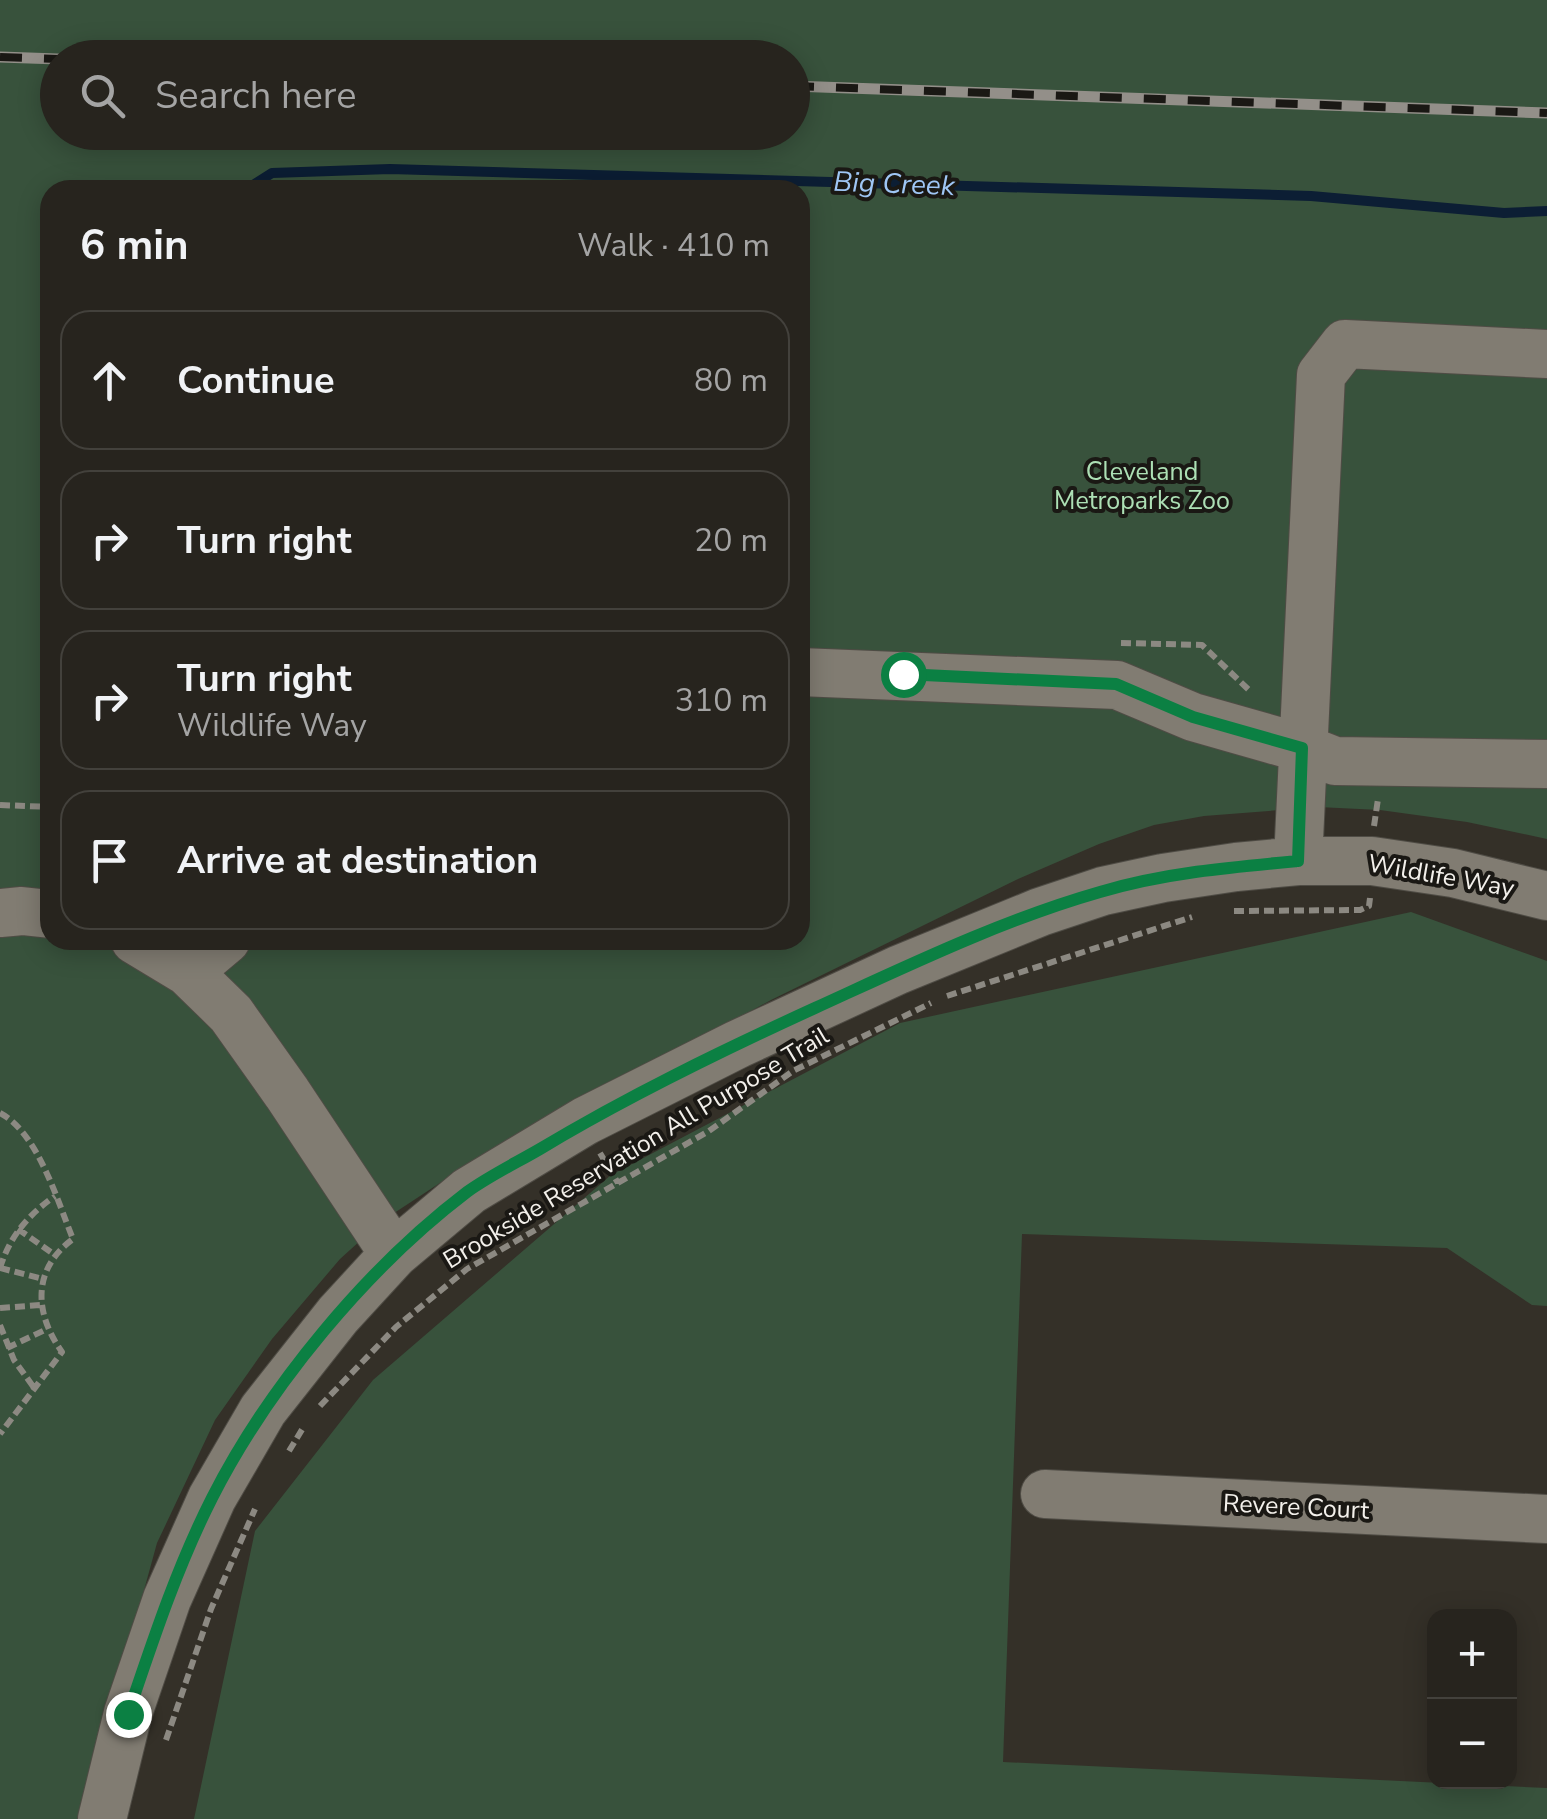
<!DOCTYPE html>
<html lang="en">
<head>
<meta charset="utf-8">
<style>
  body { margin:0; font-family:"Nunito Sans",sans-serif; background:#2f2c27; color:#f1f3f6 }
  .controls { position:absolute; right:30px; bottom:30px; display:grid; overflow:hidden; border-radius:20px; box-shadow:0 5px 25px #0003 }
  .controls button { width:90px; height:90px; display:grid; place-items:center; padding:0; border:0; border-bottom:2px solid #43413c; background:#27241e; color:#f1f3f6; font:50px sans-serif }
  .stop { position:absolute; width:30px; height:30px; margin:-22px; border:8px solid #0b8043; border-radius:50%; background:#fff }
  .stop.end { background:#0b8043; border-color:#fff; box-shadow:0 2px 10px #0008 }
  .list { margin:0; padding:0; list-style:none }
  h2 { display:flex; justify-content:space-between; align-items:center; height:130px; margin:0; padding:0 40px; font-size:42px }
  h2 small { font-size:32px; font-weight:400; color:#a4a4a4 }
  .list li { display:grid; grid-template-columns:65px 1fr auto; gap:30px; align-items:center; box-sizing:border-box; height:140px; margin:0 20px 20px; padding:0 20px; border:2px solid #43413c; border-radius:30px }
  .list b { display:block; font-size:38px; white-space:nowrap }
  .list p { margin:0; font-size:32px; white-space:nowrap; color:#a4a4a4 }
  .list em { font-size:32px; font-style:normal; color:#a4a4a4 }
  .icon { flex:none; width:55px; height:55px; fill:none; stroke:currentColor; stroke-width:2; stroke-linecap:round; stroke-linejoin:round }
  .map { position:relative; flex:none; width:1547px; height:1819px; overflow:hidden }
  .search { position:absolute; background:#27241e; box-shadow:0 5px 25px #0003; left:40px; top:40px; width:770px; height:110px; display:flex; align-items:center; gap:25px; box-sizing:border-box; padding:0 35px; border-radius:55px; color:#a4a4a4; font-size:38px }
  .panel { position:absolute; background:#27241e; box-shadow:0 5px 25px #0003; left:40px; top:180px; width:770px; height:770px; border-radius:30px }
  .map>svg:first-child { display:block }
  .green { fill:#38523c; fill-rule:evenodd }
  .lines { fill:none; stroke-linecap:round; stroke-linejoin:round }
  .stream { stroke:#0c1e34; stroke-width:10 }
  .minor-casing { stroke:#4f4c45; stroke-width:50 }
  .path { stroke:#8c8982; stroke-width:6; stroke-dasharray:10 5; stroke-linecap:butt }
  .minor { stroke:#817c72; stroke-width:48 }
  .rail-casing { stroke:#938f89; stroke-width:11 }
  .rail { stroke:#1a1814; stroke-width:8; stroke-dasharray:22; stroke-linecap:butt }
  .route { stroke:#0b8043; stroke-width:12 }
  .labels { text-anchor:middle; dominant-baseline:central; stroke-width:8; stroke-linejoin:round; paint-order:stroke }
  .park-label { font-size:25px; fill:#ade0b5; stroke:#1a1814 }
  .street-label { font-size:25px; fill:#f3f0eb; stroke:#1a1814 }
  .water-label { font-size:28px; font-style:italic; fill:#9fc6f5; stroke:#1a1814 }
</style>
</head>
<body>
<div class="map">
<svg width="1547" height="1819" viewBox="0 0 1547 1819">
  <rect width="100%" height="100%" fill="#343028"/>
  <!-- green -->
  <path class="green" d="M0 0H1547V839L1467 822 1380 810 1318 807 1204 816 1154 825 1099 844 1018 879 771 1000 452 1175 382 1221 340 1259 272 1339 215 1420 157 1543 81 1819H0ZM58 58H792V132H58ZM50 190H800V940H50Z
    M1411 912 1547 961V1306L1532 1305 1447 1248 1022 1234 1003 1762 1547 1788V1819H194L255 1531 373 1380 611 1175 900 1023Z"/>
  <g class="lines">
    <!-- stream -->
    <path class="stream" d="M245 190 272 173 390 169 1311 196 1504 213 1547 211"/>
    <!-- minor casing -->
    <g class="minor-casing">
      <path id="minor" d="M800 672 1117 685 1193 717 1302 748 1335 761 1547 764
        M1298 861 1321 375 1345 344 1547 354
        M0 913 22 911 50 914
        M135 940 188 972 231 1014 287 1093 394 1254
        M188 972 226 940
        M1045 1494 1547 1519
        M102 1819 128 1713 167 1599 212 1498 263 1410 338 1315 394 1254 469 1191 585 1121 738 1044 898 970 1040 912 1103 891 1163 878 1236 867 1298 861H1372L1453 873 1547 896"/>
    </g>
    <!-- path -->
    <path class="path" d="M1121 643 1202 645 1250 691
      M0 805 50 807
      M1374 826 1378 799
      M1234 911 1360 910 1369 906 1370 898
      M947 996 1192 917
      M0 1113C38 1133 57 1200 73 1239 32 1269 34 1313 62 1352L0 1434
      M600 1153 618 1183
      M18 1229 55 1255
      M0 1268C10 1236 28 1215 55 1196
      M0 1268 43 1279
      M0 1308 41 1305
      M0 1325 14 1360 35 1389
      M7 1348 47 1329
      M320 1406 396 1327 467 1269 709 1131 793 1071 931 1003
      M289 1451 303 1428
      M166 1740 211 1609 255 1509"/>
    <!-- minor -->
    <use href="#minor" class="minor"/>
    <!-- rail casing -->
    <g class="rail-casing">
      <path id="rail" d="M0 57 58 59
        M792 86 1547 113"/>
    </g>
    <!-- rail -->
    <use href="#rail" class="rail"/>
  </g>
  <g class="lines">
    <!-- route -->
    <path class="route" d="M128 1714C153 1640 177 1567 212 1498 269 1386 367 1268 467 1192 489 1176 516 1163 540 1149 628 1096 721 1051 815 1008 907 966 1002 920 1100 892 1164 873 1232 867 1298 861L1302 748 1193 717 1116 684 903 674"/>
  </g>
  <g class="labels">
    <!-- park labels -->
    <g class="park-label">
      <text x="1142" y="472">Cleveland<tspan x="1142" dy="29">Metroparks Zoo</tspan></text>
    </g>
    <!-- street labels -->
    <g class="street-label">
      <text transform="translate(1441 876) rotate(10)">Wildlife Way</text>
      <text transform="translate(636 1148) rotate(-31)">Brookside Reservation All Purpose Trail</text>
      <text transform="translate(1296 1507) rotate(3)">Revere Court</text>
    </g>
    <!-- water labels -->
    <g class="water-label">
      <text transform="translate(894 184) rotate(2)">Big Creek</text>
    </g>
  </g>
</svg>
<div class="controls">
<button>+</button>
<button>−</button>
</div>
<div class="stop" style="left:903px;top:674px"></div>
<div class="stop end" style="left:128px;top:1714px"></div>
<div class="search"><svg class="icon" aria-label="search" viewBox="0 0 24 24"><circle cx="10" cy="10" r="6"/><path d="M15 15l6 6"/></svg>Search here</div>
<section class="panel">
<h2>6 min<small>Walk · 410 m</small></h2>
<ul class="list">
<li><svg class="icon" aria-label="ahead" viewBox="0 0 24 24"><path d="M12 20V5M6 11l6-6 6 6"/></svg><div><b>Continue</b></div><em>80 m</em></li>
<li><svg class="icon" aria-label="right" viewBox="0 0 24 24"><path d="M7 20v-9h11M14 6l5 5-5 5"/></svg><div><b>Turn right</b></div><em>20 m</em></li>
<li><svg class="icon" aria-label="right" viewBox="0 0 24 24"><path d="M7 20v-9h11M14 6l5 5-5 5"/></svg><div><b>Turn right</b><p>Wildlife Way</p></div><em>310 m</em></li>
<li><svg class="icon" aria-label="arrive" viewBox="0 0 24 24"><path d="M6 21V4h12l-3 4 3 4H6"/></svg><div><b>Arrive at destination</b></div></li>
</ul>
</section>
</div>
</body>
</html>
